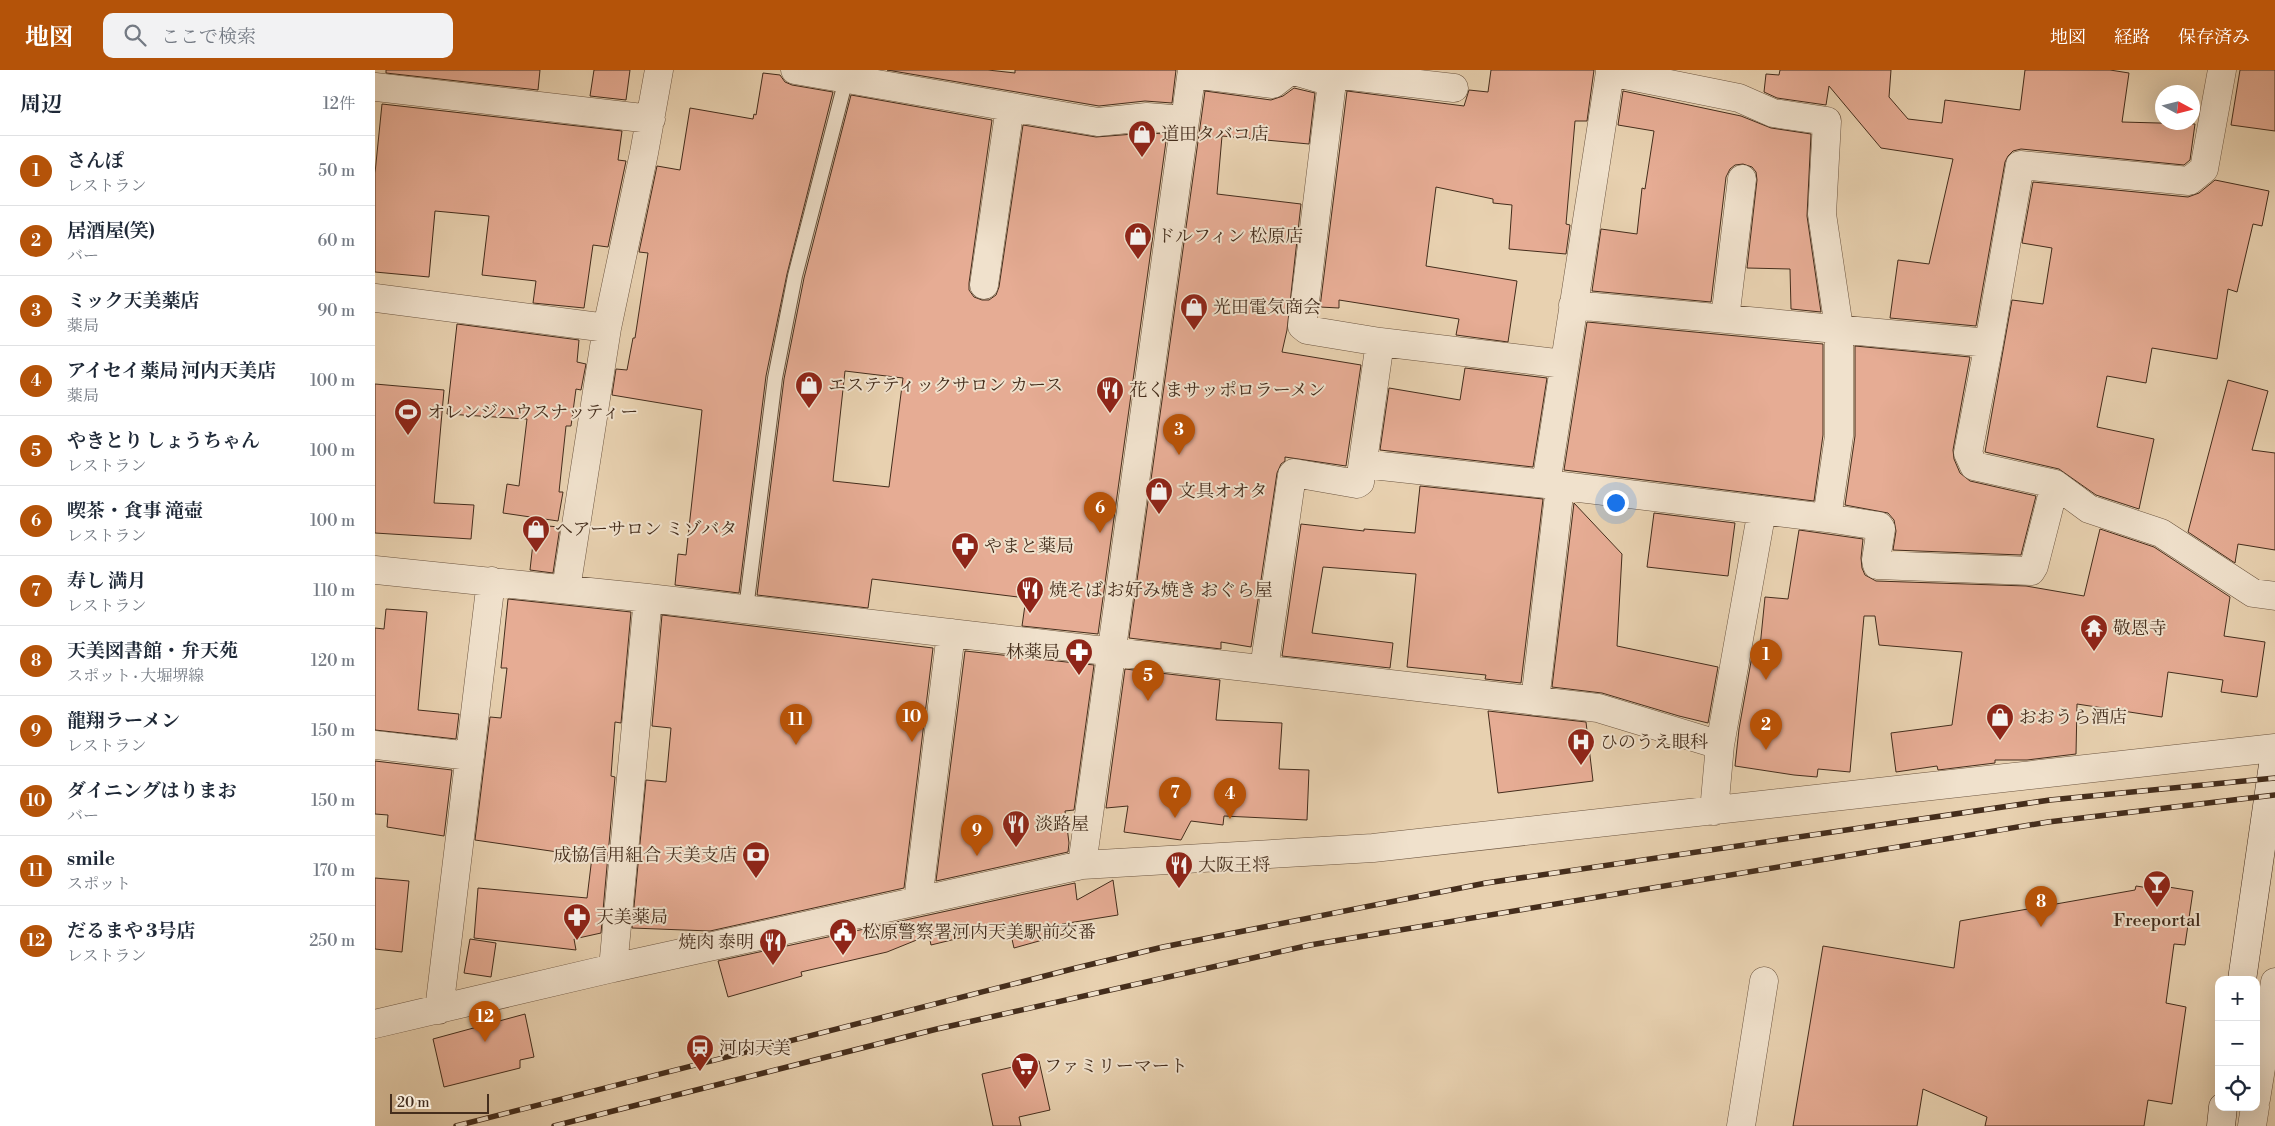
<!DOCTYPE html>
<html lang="ja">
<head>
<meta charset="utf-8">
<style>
  body { margin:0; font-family:"Libre Bodoni","Noto Serif JP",serif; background:#f2f2f3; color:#1f2937 }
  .controls { position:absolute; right:15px; bottom:15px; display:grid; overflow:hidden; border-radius:10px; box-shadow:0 5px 20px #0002 }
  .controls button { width:45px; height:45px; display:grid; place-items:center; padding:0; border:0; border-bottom:1px solid #e0e1e3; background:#fff; color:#1f2937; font:25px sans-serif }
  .compass { position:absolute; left:1780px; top:15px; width:45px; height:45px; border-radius:50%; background:#fff; box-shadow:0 5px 20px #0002; rotate:97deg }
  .scale { position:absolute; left:15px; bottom:12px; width:99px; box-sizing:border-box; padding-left:5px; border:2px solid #442d1c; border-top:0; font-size:14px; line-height:18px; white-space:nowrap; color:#442d1c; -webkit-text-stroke:4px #f0e1cc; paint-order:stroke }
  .you { position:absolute; left:1240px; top:432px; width:18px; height:18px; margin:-12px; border:4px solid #fff; border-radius:50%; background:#1a73e8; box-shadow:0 0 0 8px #1a73e833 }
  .badge { display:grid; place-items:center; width:32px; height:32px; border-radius:50%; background:#b45309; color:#fff; font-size:16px; font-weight:700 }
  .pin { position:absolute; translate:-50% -41px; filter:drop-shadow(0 1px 2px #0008) }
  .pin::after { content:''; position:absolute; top:26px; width:18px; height:15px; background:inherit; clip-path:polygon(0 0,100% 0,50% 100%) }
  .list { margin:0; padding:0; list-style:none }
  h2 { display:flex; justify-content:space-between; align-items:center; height:65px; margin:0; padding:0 20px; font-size:21px }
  h2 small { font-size:16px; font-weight:400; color:#747a83 }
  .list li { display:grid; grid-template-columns:32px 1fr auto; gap:15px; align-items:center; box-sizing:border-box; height:70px; padding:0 20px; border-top:1px solid #e0e1e3 }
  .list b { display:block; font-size:19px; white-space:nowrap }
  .list p { margin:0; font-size:16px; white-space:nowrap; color:#747a83 }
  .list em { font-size:16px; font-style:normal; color:#747a83 }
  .icon { flex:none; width:28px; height:28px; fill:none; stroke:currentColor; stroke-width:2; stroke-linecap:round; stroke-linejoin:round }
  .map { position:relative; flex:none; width:1900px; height:1056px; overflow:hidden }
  header { display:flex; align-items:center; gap:30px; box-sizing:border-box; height:70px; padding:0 25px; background:#b45309; color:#fff }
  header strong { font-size:24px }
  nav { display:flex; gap:28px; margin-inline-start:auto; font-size:18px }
  .search { width:350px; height:45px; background:#f2f2f3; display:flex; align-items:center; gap:12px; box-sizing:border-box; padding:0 18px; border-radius:10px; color:#747a83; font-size:19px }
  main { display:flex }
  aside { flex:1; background:#fff }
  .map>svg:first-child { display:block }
  .building { fill:#e6ac94; stroke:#442d1c; fill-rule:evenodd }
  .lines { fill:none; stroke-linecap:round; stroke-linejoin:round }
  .lane-casing { stroke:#6d5641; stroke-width:16 }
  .street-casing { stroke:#6d5641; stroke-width:29 }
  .secondary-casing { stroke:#442d1c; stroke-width:29 }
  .lane { stroke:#f0e1cc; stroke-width:14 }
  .street { stroke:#f0e1cc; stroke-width:28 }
  .secondary { stroke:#f0e1cc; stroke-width:28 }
  .rail-casing { stroke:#442d1c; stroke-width:5.5 }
  .rail { stroke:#f0e1cc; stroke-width:4; stroke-dasharray:11; stroke-linecap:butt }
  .labels { text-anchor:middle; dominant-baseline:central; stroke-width:4; stroke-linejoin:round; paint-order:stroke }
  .poi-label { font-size:18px; fill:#442d1c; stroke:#f0e1cc; text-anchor:start }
</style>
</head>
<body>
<header>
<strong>地図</strong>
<div class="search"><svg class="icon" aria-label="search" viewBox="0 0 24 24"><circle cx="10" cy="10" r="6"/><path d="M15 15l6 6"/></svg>ここで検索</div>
<nav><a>地図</a><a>経路</a><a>保存済み</a></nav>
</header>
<main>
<aside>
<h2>周辺<small>12件</small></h2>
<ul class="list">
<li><span class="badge">1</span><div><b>さんぽ</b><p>レストラン</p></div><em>50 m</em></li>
<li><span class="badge">2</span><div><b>居酒屋(笑)</b><p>バー</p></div><em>60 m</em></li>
<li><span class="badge">3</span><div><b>ミック天美薬店</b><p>薬局</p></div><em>90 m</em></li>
<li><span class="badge">4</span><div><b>アイセイ薬局 河内天美店</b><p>薬局</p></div><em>100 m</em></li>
<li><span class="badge">5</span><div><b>やきとり しょうちゃん</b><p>レストラン</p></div><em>100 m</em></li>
<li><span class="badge">6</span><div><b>喫茶・食事 滝壺</b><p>レストラン</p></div><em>100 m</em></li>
<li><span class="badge">7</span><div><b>寿し 満月</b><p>レストラン</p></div><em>110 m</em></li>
<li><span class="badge">8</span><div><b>天美図書館・弁天苑</b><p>スポット · 大堀堺線</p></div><em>120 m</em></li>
<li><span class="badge">9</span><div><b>龍翔ラーメン</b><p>レストラン</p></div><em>150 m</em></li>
<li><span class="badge">10</span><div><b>ダイニングはりまお</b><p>バー</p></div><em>150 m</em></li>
<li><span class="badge">11</span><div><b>smile</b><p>スポット</p></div><em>170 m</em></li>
<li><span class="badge">12</span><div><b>だるまや 3号店</b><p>レストラン</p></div><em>250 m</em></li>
</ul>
</aside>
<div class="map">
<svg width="1900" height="1056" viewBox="0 0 1900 1056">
  <rect width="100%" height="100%" fill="#e8d1b0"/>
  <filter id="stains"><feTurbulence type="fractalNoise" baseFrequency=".004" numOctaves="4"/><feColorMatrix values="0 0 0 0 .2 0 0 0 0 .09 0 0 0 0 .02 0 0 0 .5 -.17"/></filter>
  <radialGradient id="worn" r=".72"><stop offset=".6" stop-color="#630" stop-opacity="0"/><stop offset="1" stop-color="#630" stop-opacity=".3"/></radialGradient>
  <!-- building -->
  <path class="building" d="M11 0H165L163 20 11 3Z
    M219 0H255L251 30 215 26Z
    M512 0H613L640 3V0H801L797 33 770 31 724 36Z
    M1116 0H1219L1212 51H1200L1191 154 1195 155 1191 184 1134 179 1137 135 1118 133V129L1061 117 1051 196 1142 211 1133 272 1081 265 1084 249 964 230V238L945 237 972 21 1089 36 1094 20 1113 22Z
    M1405 0H1516L1514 27 1533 49 1567 53 1570 30 1645 40 1650 0H1735L1754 3 1747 52 1820 54 1815 90 1809 95 1646 79 1638 81 1633 86 1630 92 1601 256 1515 248 1523 190 1554 194 1578 89 1506 78 1454 16 1451 35 1402 28 1389 22 1391 4 1404 5Z
    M1865 0H1900V61L1856 55Z
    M388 3 405 5 410 12 417 15 458 22 412 204 391 306 364 523 300 515 303 484 311 485 327 340 237 325 241 299 252 300 258 268H260L273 183 264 182 282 96 305 100 315 38 378 49 379 44 381 45Z
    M919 18 940 23 934 74 847 66 842 124 926 134 912 260 907 282 986 295 971 396 910 387V391L906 394 902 403 876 577 846 572V579L754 568 830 21 896 30 908 26Z
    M1248 21 1366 46 1396 58 1436 64 1432 146 1446 242 1416 239 1415 199 1372 198 1382 110 1381 102 1377 97 1368 94 1360 95 1355 99 1351 107 1336 232 1217 221 1226 159 1262 164 1267 118 1270 119 1279 61 1243 55Z
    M476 25 617 50 594 213V220L599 227 607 230H614L621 225 624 217 648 55 721 67 772 63 792 64 723 564 647 556 651 528 497 509 493 538 382 525 409 309 429 208ZM470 301 528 308 514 417 458 411Z
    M7 34 247 61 243 90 251 91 233 177 218 175 209 238 158 233 161 211 107 205 114 146 60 141 54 207 0 202V103Z
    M1840 110 1894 121 1887 156 1878 154 1862 222 1853 219 1842 289 1777 278 1771 313 1732 306 1722 357 1779 369 1764 439 1721 425 1684 399 1610 382 1637 230 1668 234 1677 178 1647 173 1658 112 1813 127 1824 123Z
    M1212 252 1448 274V365L1439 431 1189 400Z
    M82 254 204 270 202 292 211 294 206 320 201 319 196 356H191L184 422H188L183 451 128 443 132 414 144 416 152 349 72 344Z
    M1480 276 1595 287 1578 380 1579 389 1585 403 1595 411 1661 426 1646 485 1518 480 1521 461 1519 450 1513 443 1470 435 1480 366Z
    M1090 298 1172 308 1158 397 1005 380 1014 318 1085 330Z
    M1853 310 1893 321 1877 380 1900 383V480L1863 474 1860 493 1813 462Z
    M0 314 69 320 59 433 99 435 96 469 0 463Z
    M1045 416 1168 429 1146 613 1110 609 1111 605 1032 597 1041 504 948 497 937 563 1018 573 1015 598 907 586 926 454 989 461V459L1040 463Z
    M1199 433 1247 484 1242 576 1343 597 1333 653 1304 646 1227 623 1177 617Z
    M1279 443 1360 453 1353 506 1272 497Z
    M160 455 185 457 178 503 155 500Z
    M1725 459 1779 477 1855 527 1849 566 1890 572 1882 627 1846 622 1848 610 1793 602 1787 647 1702 634 1701 684 1652 690H1620V693L1563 700 1562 696 1521 702 1516 663 1577 655 1587 582 1504 575 1500 546H1489L1475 702 1443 699 1442 707 1419 705 1360 696 1364 659 1377 586 1384 587 1390 527 1413 529 1424 460 1488 469 1486 488 1487 498 1490 505 1501 511 1651 516 1709 526Z
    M133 529 256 542 246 653 240 652 236 706 240 707 226 863 199 869 201 880 99 868 103 818 212 828 217 787 100 770 115 647 126 648 132 598H126Z
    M11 539 52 542 43 640 84 644 81 669 0 660V558L9 559Z
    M287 545 558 578 529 818 335 861 257 858 271 710 291 712 296 658 277 656Z
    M590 581 719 595 699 740 690 741 694 773 693 782 561 811Z
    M750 599 845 610 841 650 907 653 904 699 934 700 932 750 849 746 848 755 816 751 806 770 749 762 753 736 731 738Z
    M1113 641 1211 652 1218 711 1123 723Z
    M0 691 77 700 69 766 12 757 13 745 0 744Z
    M0 808 34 811 27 882 0 879Z
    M738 810 743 845 687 854 689 864 639 878 634 856 556 875 554 865 512 882 426 902 427 906 353 927 343 891 700 813 702 830Z
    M1781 815 1818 821 1810 875 1799 874 1791 933 1811 937 1797 1034 1773 1030 1769 1056H1610L1612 1047 1548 1019 1542 1056H1418L1448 876 1579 898 1585 851 1760 820 1761 816 1781 819Z
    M95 869 121 873 116 907 89 903Z
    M150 944 159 987 145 990V998L69 1017 58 969Z
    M664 991 675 1040 644 1047 646 1056H618L607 1004Z"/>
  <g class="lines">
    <!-- lane casing -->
    <g class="lane-casing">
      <path id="lane" d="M371 539 400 308 420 206 471 9"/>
    </g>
    <!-- street casing -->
    <g class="street-casing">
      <path id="street" d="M420 0 723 52 772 47 810 50
        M1235 2 1364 28 1398 43 1452 51 1447 144 1464 258V366L1452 448 1171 414 1235 2V0
        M817 4 898 14 916 0 957 12
        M0 17 276 49
        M1079 18 967 5 957 12 927 256 932 260 1005 272 1189 294
        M609 215 635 37
        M0 228 232 258
        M1198 235 1614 273 1645 95 1814 111 1829 99 1847 0
        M1350 249 1367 109
        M1614 273 1593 383 1599 396 1680 414 1714 439 1786 463 1878 523 1900 526
        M988 394 1171 414
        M1452 448 1504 456 1506 459 1501 490 1502 495 1656 501 1659 496 1680 414
        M0 500 273 528 1223 638 1345 675
        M191 519 232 258 269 83 284 0
        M273 528 238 898 707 795 998 778 1900 678
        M889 599 917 405 919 403 982 414 985 412 1005 272
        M1160 631 1185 416
        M0 675 95 686
        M1339 741 1345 675 1387 440
        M707 795 817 0
        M543 831 576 563
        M64 940 116 511
        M0 954 238 898
        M1881 1029 1900 912
        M1366 1056 1389 911
        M1877 1056 1880 1037"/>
    </g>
    <!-- secondary casing -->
    <g class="secondary-casing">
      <path id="secondary" d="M1867 910 1900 681
        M1846 1056 1848 1037"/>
    </g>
    <!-- lane -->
    <use href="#lane" class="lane"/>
    <!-- street -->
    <use href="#street" class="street"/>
    <!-- secondary -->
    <use href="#secondary" class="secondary"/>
    <!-- rail casing -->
    <g class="rail-casing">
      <path id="rail" d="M81 1056 701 898 788 877 1111 813 1675 730 1900 708
        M179 1056 562 959 935 875 1673 752 1900 725"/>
    </g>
    <!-- rail -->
    <use href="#rail" class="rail"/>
  </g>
  <!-- icons -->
  <defs>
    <g id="shop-pin" transform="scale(1.4375)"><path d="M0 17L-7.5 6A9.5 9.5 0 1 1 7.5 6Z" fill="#8f2418" stroke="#f0e1cc"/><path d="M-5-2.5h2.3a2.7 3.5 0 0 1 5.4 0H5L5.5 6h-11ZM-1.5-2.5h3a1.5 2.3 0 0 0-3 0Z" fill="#fff"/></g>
    <g id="restaurant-pin" transform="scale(1.4375)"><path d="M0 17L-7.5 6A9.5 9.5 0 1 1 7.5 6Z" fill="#8f2418" stroke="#f0e1cc"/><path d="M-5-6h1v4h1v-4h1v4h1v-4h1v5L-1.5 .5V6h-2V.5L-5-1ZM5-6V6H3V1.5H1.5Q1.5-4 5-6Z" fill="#fff"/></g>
    <g id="stadium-pin" transform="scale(1.4375)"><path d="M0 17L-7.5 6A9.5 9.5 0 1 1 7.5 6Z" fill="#8f2418" stroke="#f0e1cc"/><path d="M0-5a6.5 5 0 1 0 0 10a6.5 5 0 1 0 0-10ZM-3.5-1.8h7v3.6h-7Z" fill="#fff"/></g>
    <g id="pharmacy-pin" transform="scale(1.4375)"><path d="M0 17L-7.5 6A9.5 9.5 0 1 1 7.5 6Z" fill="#8f2418" stroke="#f0e1cc"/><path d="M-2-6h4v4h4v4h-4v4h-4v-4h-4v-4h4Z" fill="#fff"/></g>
    <g id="temple-pin" transform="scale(1.4375)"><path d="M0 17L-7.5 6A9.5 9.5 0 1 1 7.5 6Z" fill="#8f2418" stroke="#f0e1cc"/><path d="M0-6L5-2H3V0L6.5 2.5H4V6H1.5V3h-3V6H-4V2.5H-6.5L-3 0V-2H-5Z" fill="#fff"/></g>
    <g id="hospital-pin" transform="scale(1.4375)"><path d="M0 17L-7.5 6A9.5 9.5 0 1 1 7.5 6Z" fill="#8f2418" stroke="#f0e1cc"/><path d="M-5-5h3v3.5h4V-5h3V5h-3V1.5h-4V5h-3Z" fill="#fff"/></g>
    <g id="bank-pin" transform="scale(1.4375)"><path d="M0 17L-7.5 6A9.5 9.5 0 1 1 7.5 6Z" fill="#8f2418" stroke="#f0e1cc"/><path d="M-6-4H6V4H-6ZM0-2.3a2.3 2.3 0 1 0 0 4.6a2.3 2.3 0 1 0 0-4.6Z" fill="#fff"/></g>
    <g id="bar-pin" transform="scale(1.4375)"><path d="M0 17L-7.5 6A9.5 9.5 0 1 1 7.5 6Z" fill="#8f2418" stroke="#f0e1cc"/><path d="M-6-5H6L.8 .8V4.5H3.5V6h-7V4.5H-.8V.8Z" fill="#fff"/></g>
    <g id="civic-pin" transform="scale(1.4375)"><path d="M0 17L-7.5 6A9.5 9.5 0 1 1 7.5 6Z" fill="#8f2418" stroke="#f0e1cc"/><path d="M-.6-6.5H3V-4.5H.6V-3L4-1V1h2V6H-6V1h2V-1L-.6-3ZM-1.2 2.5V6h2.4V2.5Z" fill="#fff"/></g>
    <g id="station-pin" transform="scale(1.4375)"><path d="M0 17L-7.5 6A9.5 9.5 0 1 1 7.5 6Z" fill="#8f2418" stroke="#f0e1cc"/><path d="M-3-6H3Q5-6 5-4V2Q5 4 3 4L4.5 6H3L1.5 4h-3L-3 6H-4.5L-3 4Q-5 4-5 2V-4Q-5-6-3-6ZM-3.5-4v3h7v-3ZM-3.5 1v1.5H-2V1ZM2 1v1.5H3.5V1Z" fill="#fff"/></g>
    <g id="supermarket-pin" transform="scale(1.4375)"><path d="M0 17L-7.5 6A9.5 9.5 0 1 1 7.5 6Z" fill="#8f2418" stroke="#f0e1cc"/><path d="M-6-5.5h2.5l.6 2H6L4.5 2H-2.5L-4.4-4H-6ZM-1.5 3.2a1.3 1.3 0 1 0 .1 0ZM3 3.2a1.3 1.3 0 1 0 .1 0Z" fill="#fff"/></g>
  </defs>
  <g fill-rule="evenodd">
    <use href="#shop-pin" x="767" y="64"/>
    <use href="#shop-pin" x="763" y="166"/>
    <use href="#shop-pin" x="819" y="237"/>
    <use href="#shop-pin" x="434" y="315"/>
    <use href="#restaurant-pin" x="735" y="320"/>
    <use href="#stadium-pin" x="33" y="342"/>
    <use href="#shop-pin" x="784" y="421"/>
    <use href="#shop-pin" x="161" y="459"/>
    <use href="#pharmacy-pin" x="590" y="476"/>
    <use href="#restaurant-pin" x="655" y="520"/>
    <use href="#temple-pin" x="1719" y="558"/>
    <use href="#pharmacy-pin" x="704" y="582"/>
    <use href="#shop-pin" x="1625" y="647"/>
    <use href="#hospital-pin" x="1206" y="672"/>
    <use href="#restaurant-pin" x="641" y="754"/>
    <use href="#bank-pin" x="381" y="785"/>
    <use href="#restaurant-pin" x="804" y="795"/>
    <use href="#bar-pin" x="1782" y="814"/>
    <use href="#pharmacy-pin" x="202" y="847"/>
    <use href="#civic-pin" x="468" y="862"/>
    <use href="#restaurant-pin" x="398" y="872"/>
    <use href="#station-pin" x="325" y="978"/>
    <use href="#supermarket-pin" x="650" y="996"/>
  </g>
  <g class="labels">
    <!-- poi labels -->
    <g class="poi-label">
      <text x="786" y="64">道田タバコ店</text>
      <text x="782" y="166">ドルフィン 松原店</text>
      <text x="838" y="237">光田電気商会</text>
      <text x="453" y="315">エステティックサロン カース</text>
      <text x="754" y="320">花くまサッポロラーメン</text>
      <text x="52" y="342">オレンジハウスナッティー</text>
      <text x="803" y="421">文具オオタ</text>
      <text x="180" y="459">ヘアーサロン ミゾバタ</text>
      <text x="609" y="476">やまと薬局</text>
      <text x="674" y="520">焼そば お好み焼き おぐら屋</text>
      <text x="1738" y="558">敬恩寺</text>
      <text x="685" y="582" text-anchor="end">林薬局</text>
      <text x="1644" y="647">おおうら酒店</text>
      <text x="1225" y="672">ひのうえ眼科</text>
      <text x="660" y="754">淡路屋</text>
      <text x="362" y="785" text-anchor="end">成協信用組合 天美支店</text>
      <text x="823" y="795">大阪王将</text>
      <text x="221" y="847">天美薬局</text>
      <text x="1782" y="850" text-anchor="middle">Freeportal</text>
      <text x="487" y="862">松原警察署河内天美駅前交番</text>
      <text x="379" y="872" text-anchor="end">焼肉 泰明</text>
      <text x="344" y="978">河内天美</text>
      <text x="669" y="996">ファミリーマート</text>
    </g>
  </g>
  <rect width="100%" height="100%" filter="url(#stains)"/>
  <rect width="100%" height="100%" fill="url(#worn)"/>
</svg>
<div class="controls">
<button>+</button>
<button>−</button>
<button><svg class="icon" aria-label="locate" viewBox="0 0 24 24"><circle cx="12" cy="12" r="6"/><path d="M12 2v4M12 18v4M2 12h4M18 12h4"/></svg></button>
</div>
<svg class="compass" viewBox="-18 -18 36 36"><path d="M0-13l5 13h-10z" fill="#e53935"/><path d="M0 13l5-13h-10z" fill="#747a83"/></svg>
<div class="scale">20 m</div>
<div class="you"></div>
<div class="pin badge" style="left:1391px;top:610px">1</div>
<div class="pin badge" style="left:1391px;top:680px">2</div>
<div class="pin badge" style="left:804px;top:385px">3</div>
<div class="pin badge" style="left:855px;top:749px">4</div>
<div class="pin badge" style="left:773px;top:631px">5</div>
<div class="pin badge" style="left:725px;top:463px">6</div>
<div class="pin badge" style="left:800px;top:748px">7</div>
<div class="pin badge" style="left:1666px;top:857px">8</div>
<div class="pin badge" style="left:602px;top:786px">9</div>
<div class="pin badge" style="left:537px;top:672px">10</div>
<div class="pin badge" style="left:421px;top:675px">11</div>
<div class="pin badge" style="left:110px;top:972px">12</div>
</div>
</main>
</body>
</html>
